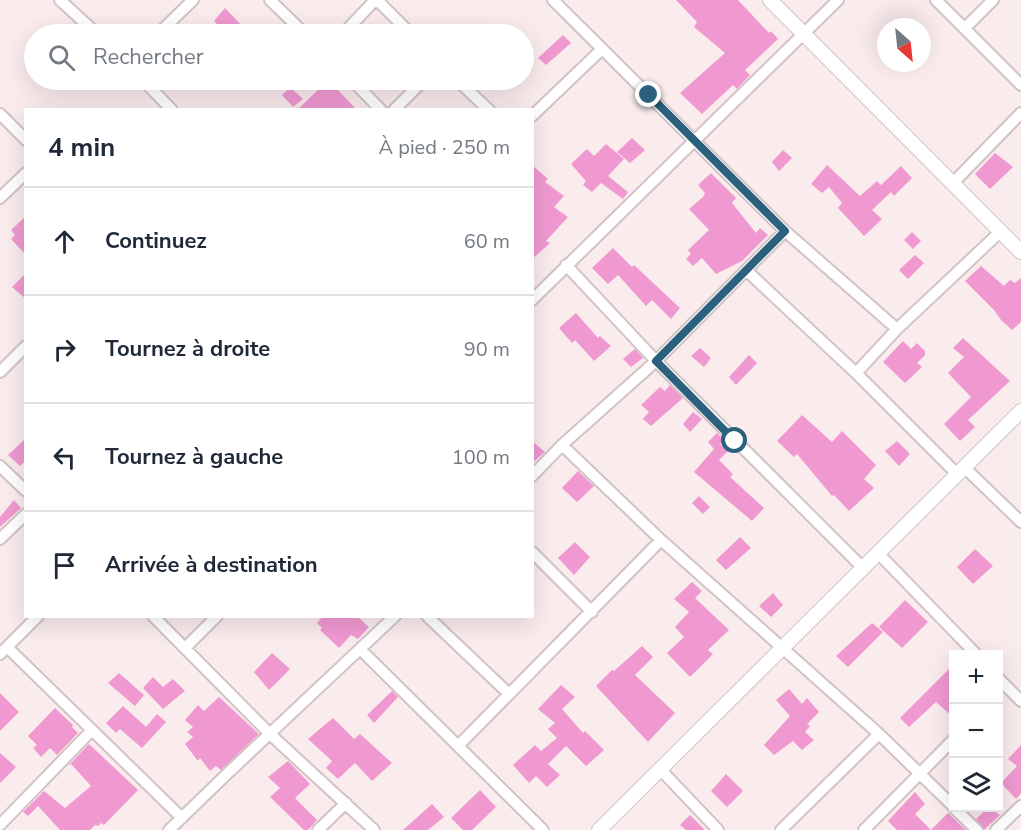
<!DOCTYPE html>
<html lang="fr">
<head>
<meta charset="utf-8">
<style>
  body { margin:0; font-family:"Nunito Sans",sans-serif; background:#f2f2f3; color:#1f2937 }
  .controls { position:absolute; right:18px; bottom:18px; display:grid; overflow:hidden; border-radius:0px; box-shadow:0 6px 24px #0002 }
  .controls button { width:54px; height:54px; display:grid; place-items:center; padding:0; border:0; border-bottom:2px solid #e0e1e3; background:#fff; color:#1f2937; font:30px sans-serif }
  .compass { position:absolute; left:877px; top:18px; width:54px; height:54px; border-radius:50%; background:#fff; box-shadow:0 6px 24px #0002; rotate:153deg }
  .stop { position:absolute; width:18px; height:18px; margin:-14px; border:4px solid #2b617c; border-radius:50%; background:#fff }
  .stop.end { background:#2b617c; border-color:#fff; box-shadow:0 2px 6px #0008 }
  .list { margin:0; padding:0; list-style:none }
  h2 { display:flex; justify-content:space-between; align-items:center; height:78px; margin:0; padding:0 24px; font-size:26px }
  h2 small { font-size:20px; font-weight:400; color:#747a83 }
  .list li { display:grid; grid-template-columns:39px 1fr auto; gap:18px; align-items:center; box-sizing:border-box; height:108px; padding:0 24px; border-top:2px solid #e0e1e3 }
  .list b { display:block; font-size:22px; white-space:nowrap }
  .list em { font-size:20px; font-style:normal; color:#747a83 }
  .icon { flex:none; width:33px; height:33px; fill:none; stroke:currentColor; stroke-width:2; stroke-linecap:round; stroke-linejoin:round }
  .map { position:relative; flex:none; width:1021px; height:830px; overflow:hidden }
  .search { position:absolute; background:#fff; box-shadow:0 6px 24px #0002; left:24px; top:24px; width:510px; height:66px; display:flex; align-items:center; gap:15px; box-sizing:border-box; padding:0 21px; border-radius:33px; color:#747a83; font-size:22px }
  .panel { position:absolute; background:#fff; box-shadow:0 6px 24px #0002; left:24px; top:108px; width:510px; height:510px; border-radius:0px }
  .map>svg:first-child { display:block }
  .building { fill:#f099d1 }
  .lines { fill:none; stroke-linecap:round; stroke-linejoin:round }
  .minor-casing { stroke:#d1c3c5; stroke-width:14 }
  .tertiary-casing { stroke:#d1c3c5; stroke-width:16 }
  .minor { stroke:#fff; stroke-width:10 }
  .tertiary { stroke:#fff; stroke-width:14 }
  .route { stroke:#2b617c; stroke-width:8 }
</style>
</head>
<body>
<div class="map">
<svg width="1021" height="830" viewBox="0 0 1021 830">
  <rect width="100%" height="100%" fill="#faebed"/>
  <!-- building -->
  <path class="building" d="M676 0H738L769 33 771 31 778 39 745 70 750 75 737 89 733 85 702 114 680 93 725 53 694 27 697 22Z
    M225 8 244 28 237 34H226L214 21Z
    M563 35 571 43 546 65 538 58Z
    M330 82 357 110H297L320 88 323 89Z
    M290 87 303 99 293 107 282 95Z
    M632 138 645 150 630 163 617 152Z
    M606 144 624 159 608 176 628 192 623 199 601 183 592 192 583 185 586 181 571 164 587 149 594 156Z
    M783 150 792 158 779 171 772 162Z
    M995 153 1013 167 990 189 975 174Z
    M532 165 548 179 545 182 564 196 554 207 568 217 546 241 550 243 532 259Z
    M827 165 860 196 877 181 881 185 901 166 912 178 894 196 891 192 872 210 882 219 864 236 838 208 842 203 829 187 822 193 811 184Z
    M711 173 736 198 732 203 756 233 760 228 768 235 742 261 716 274 702 258 693 266 686 259 691 254 688 250 709 230 689 209 703 197 705 193 698 185Z
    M26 216V255L11 239 15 235 11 230Z
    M912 232 921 241 913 249 904 240Z
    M613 248 632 267 634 265 680 308 671 319 652 300 646 306 618 275 608 284 592 268Z
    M915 255 924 263 908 279 899 270Z
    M981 266 1004 286 1010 280 1015 283 1021 278V322L1012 330 1001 320 994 310 965 281Z
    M26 273V299L12 287Z
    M576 313 598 338 600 336 611 346 594 361 575 340 572 343 559 328Z
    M963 338 1010 381 968 420 975 427 960 441 944 424 971 397 948 373 964 357 953 348Z
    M903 341 911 349 917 343 925 351V355L917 363 922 367 905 383 883 362Z
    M700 348 711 358 704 367 691 356Z
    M635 349 643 358 631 367 623 359Z
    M749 355 757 363 736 385 729 377Z
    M670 385 683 398 651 426 643 419 649 412 641 405 660 387 665 391Z
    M693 412 702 419 690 432 683 424Z
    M802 415 832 442 842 431 876 465 864 479 874 488 849 511 834 495 832 496 797 454 794 457 777 441Z
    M717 433 724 440 720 444 728 451 719 460 733 474 730 477 764 508 752 521 694 472 714 449 708 442Z
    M26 438V460L20 466 8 455Z
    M532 441 545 452 532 463Z
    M897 441 910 454 899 466 885 451Z
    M578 471 594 486 577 502 562 488Z
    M699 496 710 507 703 514 692 503Z
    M14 500 21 508 0 527V517Z
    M740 537 751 548 726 570 716 560Z
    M575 542 590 557 574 575 558 558Z
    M975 549 993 566 973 584 957 567Z
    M692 582 702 591 695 598 729 630 708 650 713 654 690 677 667 653 684 637 675 627 689 612 674 599Z
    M773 593 783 605 771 617 759 606Z
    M905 600 928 622 902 648 879 627Z
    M323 616H357L369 627 358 639 351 635 339 648 320 630 322 628 317 623Z
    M872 623 883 632 848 667 836 656Z
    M642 646 653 657 635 675 675 713 648 742 596 686 612 670 614 671Z
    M272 653 290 669 269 690 254 672Z
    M954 664V718L936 702 909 727 900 718Z
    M119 673 144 695 135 706 108 683Z
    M153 677 163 687 173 679 185 691 163 709 143 688Z
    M561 685 575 697 562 709 583 733 585 731 604 750 586 766 566 746 548 764 560 775 547 787 536 776 529 783 513 765 535 745 541 751 557 738 548 729 555 723 538 709Z
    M789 689 802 704 807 698 819 712 807 724 810 726 805 732 814 740 802 750 793 741 774 755 764 745 790 716 776 700Z
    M392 691 398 697 374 723 367 715Z
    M0 693 19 712 0 731Z
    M219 697 259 734 221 770 216 766 210 771 200 758 198 761 185 744 193 737 187 732 193 727 185 720 198 705 204 711Z
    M123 706 146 727 157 714 166 722 142 748 120 729 116 733 106 723Z
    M55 708 73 725 72 727 78 733 57 755 50 748 41 757 33 748 37 745 28 736Z
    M333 718 354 739 360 734 392 763 372 781 355 763 338 779 326 768 332 761 308 739Z
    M89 744 138 790 104 825 101 823 98 826 95 825 90 830H60L38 806 28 816 23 812 44 791 65 808 91 786 71 764 68 766Z
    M1021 745V793L1016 799 1001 783 1017 766 1008 759Z
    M0 753 16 767 0 783Z
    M288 761 310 784 295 798 317 820 308 830H304L270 797 280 788 268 777Z
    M726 774 743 791 727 807 711 791Z
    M480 790 496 807 472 830H463L451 818Z
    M915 792 925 804 915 814 931 830 948 813 966 830H897L888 821Z
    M432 804 444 817 428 830H403Z
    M989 807 1000 815 984 830 976 819Z
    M690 815 705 830H686L680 825Z"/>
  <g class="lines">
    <!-- minor casing -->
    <g class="minor-casing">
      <path id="minor" d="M60 0 97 34
        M270 0 305 34
        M377 0 411 34
        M553 0 785 231 897 329
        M936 0 1021 85
        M965 28 993 0
        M158 34 193 0
        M343 34 375 0
        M143 80 172 110
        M352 80 381 110
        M457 80 489 110
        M394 110 424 80
        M0 114 26 140
        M532 116 602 49
        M953 183 1021 113
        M0 198 26 173
        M566 265 656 361 863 568
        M747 271 856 373 957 474
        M532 300 838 0
        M0 372 26 346
        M856 373 897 329 1000 232
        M562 445 661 540 879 734 954 807
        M0 466 26 491
        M964 467 1021 522
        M532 476 562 445 656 361 785 231
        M0 539 26 514
        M532 552 592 612
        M878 553 976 654
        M153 616 270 734 374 830
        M427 616 509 694
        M7 647 182 818
        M185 648 217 616
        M361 650 543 830
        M0 654 38 616
        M998 678 1021 701
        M458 746 661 540
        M660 769 718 830
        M954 808 977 830
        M0 825 92 730
        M169 830 229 772 395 616
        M318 830 346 803
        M781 830 879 734
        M864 830 954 739
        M996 830 1021 806"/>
    </g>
    <!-- tertiary casing -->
    <g class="tertiary-casing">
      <path id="tertiary" d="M770 0 1021 252
        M599 830 1021 411"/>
    </g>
    <!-- minor -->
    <use href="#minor" class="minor"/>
    <!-- tertiary -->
    <use href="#tertiary" class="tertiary"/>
  </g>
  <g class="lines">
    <!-- route -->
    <path class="route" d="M649 95 785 231 656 361 735 441"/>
  </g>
</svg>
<div class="controls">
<button>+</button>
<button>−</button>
<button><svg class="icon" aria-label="layers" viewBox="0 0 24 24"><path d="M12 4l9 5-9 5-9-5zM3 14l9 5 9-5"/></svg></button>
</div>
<svg class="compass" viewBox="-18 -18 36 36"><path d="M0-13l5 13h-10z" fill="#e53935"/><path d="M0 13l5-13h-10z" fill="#747a83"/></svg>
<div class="stop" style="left:735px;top:441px"></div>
<div class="stop end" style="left:649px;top:95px"></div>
<div class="search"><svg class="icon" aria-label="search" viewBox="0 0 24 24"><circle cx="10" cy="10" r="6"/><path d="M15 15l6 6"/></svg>Rechercher</div>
<section class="panel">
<h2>4 min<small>À pied · 250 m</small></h2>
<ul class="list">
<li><svg class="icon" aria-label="ahead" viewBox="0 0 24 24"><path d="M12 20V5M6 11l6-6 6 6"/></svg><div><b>Continuez</b></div><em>60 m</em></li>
<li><svg class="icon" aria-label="right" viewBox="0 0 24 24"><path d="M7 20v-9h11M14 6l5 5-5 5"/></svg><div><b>Tournez à droite</b></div><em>90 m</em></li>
<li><svg class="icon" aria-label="left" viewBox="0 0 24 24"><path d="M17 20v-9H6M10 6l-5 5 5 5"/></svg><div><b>Tournez à gauche</b></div><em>100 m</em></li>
<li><svg class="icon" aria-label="arrive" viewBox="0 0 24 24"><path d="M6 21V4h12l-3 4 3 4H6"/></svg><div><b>Arrivée à destination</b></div></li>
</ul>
</section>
</div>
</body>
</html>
